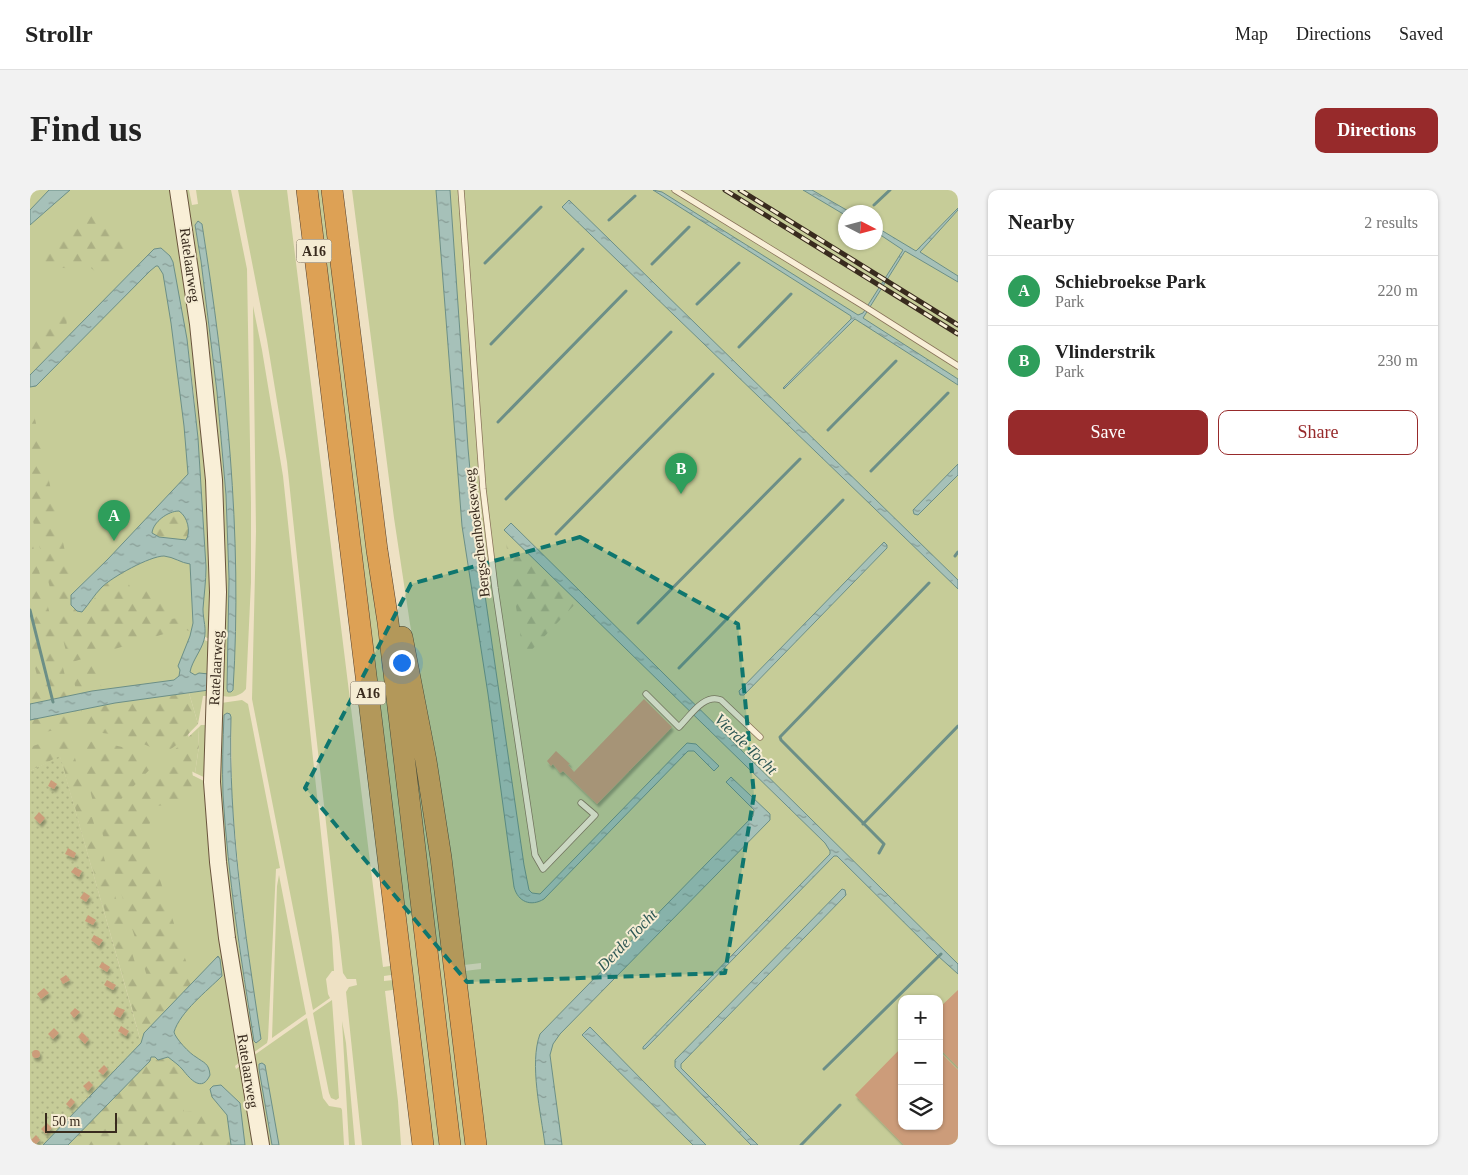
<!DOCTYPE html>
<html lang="en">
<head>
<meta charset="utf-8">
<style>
  body { margin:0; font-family:Georgia,serif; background:#f2f2f2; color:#222 }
  .controls { position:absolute; right:15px; bottom:15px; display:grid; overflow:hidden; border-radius:10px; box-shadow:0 1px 4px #0004 }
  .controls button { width:45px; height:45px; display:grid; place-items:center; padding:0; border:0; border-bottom:1px solid #e0e0e0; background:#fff; color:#222; font:25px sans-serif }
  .compass { position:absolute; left:808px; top:15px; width:45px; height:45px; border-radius:50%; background:#fff; box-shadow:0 1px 4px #0004; rotate:96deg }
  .scale { position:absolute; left:15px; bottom:12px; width:72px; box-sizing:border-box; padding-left:5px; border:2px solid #392b1e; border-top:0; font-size:14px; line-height:18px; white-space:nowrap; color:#392b1e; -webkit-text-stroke:4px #f5ecd3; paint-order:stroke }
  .you { position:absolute; left:371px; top:472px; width:18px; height:18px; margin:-12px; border:4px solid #fff; border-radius:50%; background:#1a73e8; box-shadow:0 0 0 8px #1a73e833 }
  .badge { display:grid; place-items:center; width:32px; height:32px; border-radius:50%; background:#972a2b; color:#fff; font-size:16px; font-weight:700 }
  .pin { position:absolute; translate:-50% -41px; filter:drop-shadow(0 1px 2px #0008) }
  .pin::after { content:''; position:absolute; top:26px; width:18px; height:15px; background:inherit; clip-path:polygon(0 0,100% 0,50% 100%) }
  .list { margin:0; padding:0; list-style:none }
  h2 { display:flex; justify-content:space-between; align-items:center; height:65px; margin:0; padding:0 20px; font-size:21px }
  h2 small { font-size:16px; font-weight:400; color:#767676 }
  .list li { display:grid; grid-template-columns:32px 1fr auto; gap:15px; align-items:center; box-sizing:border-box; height:70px; padding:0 20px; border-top:1px solid #e0e0e0 }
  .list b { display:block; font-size:19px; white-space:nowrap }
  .list p { margin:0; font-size:16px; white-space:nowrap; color:#767676 }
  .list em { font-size:16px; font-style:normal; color:#767676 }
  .actions { display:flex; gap:10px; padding:15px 20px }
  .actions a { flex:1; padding:11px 0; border:1px solid #972a2b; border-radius:10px; text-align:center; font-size:18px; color:#972a2b }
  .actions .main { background:#972a2b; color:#fff }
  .icon { flex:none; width:28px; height:28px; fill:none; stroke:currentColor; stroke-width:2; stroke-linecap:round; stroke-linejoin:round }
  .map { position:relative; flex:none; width:928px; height:955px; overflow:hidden; border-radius:10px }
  header { display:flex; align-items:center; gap:30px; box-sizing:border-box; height:70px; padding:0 25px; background:#fff; border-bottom:1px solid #e0e0e0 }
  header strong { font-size:24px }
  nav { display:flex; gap:28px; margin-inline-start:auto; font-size:18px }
  .intro { display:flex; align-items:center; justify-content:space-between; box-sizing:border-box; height:120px; padding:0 30px }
  h1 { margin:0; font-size:35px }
  .button { padding:12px 22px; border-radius:10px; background:#972a2b; color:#fff; font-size:18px; font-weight:700 }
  main { display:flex; gap:30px; padding:0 30px }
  aside { flex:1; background:#fff; border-radius:10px; box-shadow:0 1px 4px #0004 }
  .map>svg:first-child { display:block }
  .green { fill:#c6cc98; fill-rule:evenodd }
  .forest { fill:url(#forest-firs) }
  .garden { fill:url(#garden-dots) }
  .water { fill:url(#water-ripples); stroke:#6c8f87; fill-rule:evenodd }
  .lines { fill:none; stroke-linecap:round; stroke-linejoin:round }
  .stream { stroke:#6c8f87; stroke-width:3 }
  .building { fill:#cc9c7a; filter:url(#shadow) }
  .lane-casing { stroke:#89735a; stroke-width:7 }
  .secondary-casing { stroke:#6a543d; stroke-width:18 }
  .highway-casing { stroke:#56412e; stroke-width:22 }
  .lane { stroke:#f9efd7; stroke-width:5.5 }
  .secondary { stroke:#f9efd7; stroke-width:16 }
  .highway { stroke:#dda155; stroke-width:21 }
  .rail-casing { stroke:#392b1e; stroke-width:5 }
  .rail { stroke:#f5ecd3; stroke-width:3; stroke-dasharray:9; stroke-linecap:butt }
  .marked { fill:#0f766e; fill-opacity:0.2; stroke:#0f766e; stroke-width:4; stroke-dasharray:10 6; stroke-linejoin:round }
  .labels { text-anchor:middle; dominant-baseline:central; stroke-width:4; stroke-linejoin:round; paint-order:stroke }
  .shield { fill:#f5ecd3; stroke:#716554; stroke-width:1 }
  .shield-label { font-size:14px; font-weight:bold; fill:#392b1e }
  .street-label { font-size:15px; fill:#392b1e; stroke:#f5ecd3 }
  .water-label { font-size:16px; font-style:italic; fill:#2e5855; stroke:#f5ecd3 }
</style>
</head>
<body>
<header>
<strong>Strollr</strong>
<nav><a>Map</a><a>Directions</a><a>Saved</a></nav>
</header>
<div class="intro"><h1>Find us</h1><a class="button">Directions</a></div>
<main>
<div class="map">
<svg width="928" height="955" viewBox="0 0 928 955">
  <defs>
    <pattern id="forest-firs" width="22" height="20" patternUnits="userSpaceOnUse" patternTransform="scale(1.25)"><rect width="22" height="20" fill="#c6cc98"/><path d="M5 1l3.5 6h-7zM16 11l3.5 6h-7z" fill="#abaf83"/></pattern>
    <pattern id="garden-dots" width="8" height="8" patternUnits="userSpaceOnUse" patternTransform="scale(1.25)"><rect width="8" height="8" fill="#c6cc98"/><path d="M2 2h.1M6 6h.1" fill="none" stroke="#abaf83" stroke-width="1.8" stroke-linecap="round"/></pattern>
    <pattern id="water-ripples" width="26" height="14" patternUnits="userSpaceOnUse" patternTransform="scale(1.25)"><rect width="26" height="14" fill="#a6c1b9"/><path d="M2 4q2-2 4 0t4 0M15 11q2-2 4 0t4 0" fill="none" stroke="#889d96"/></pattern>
    <filter id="shadow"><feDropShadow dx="2" dy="3.5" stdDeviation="1" flood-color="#0004"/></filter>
  </defs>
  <rect width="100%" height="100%" fill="#eee1c4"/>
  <!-- green -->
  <path class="green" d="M0 0H144L183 342 180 449 175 447C176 438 174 431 173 422 172 410 176 391 176 377L164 206 157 149 158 209 174 450 183 453 180 506H173L168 534 159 503 178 500 153 496 163 588 164 586 178 593 210 872 205 876 206 879 211 875 227 955H5L110 848 30 567 0 581Z
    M152 0H159L162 15 168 14 166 0H201L217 79 221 313V392L216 499C211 506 201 508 193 506L191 471ZM167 32 172 34 189 157 203 308 206 442 197 499 199 388 196 305 187 202 171 71 165 35Z
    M208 0H257L353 777 381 773 286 0H294L380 526 405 571 380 434 364 328 322 0H928V955H403L384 797 355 801 368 911 371 955H332L316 802 319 797 327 795 326 789H317L313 783 280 491 257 272 237 150ZM816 22H846V52H816ZM451 773V779L418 783 417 777ZM382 782 383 788 354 791V786ZM872 809H909V936H872Z
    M223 116 232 160 253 286 302 747 304 781H302L296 789 298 804 300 808 283 820 222 509 226 341Z
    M212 510 218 514 250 678 246 679 238 849 237 853 220 865 189 621 191 513ZM197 523 200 524 201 527 202 610 213 728 221 785 219 822C204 724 190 625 194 525Z
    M171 535H178V589L165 583 169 556 168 538Z
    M249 685 276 824 242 848 247 696Z
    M302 810 309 908 306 910 301 908 299 903 283 823Z
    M277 828 293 908 299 916 311 918 312 920 314 955H236L220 868Z
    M312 831 316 853 325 955H319Z"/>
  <!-- forest -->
  <path class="forest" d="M65 24 76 29 92 42 66 64 52 79 15 77 8 66 12 58 50 27Z
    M93 46 99 53 100 59 78 84 75 87H72L61 78Z
    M30 115 37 123 36 148 12 172 0 160Z
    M0 207 44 401 41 405 47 421 52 422 62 412 73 396 94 382 100 397C126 404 134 401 141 429L162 426 161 442 154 439 147 440 39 473 0 319Z
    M149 321C159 327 158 338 158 349L156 350 129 347 122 343C123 332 138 321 149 321Z
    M474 340 548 411 494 468Z
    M0 344 40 506 0 514V500L10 497 0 458Z
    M66 471 72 500 47 504 41 479Z
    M159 503 168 534C160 542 150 554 139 560 132 564 124 559 118 556 97 546 76 542 54 542L52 540 51 519Z
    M46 520 49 533 44 541H20L0 547V530Z
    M168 538 169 556 165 583 136 568Z
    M24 549H40L58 617 55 622 47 624 30 566 0 581V557Z
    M47 550C74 552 98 557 123 567L125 574 72 629 67 627Z
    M131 575H140L164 586 163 613 125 616 116 646 163 793 114 843 111 852 99 806 49 629 54 630 57 627H62L113 800 121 799 71 639Z
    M121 867 128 870 138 867 153 879 150 895 154 922C174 918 186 935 200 948L201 955H38L120 871Z"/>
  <!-- garden -->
  <path class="garden" d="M30 566 111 852 13 955H0V581Z"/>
  <!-- water -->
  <path class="water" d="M19 0H40L0 35V20Z
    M406 0H420L438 258 445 336 494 675 499 700 502 703 510 704 657 553 666 554 689 576 684 581 664 561H658L514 709C501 717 488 712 484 697L458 504 432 336Z
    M623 0 632 2 828 125 833 123 873 60 846 42V37L886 61 928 18V20L890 62 928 86V92L875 61 833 128 928 189V195L825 129 754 199 753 198 821 129V126Z
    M773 0H782L820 22H816L815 25Z
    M539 10 928 390V399L532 17Z
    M168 31 172 34C196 188 213 344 203 500L201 502H198L197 499 199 388 196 305 187 202 171 71 165 35Z
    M131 58 140 66 143 72 157 149 168 248 176 377C176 391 174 405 173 419 173 430 177 439 174 450 171 461 162 471 160 482L165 485 169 483 179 484V500L85 513 0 530V514L62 501 144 490 149 486 150 480 148 476 160 446 163 433 160 374C151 373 144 367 134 366 120 366 82 387 72 397 64 405 59 414 52 422L47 421 41 415V405L78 369 158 284 154 236 141 133 133 84 128 76H126L120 81 6 196 0 197V185L120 63 124 59ZM149 321C158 327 161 342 156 350L129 347 122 343C123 332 138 321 149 321Z
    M928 274V285L888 325 884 324 883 320Z
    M481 333 928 774V784L908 766 807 666H804L615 859H613V857L800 664V661L795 653 474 340Z
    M854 352 857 355V358L714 505H710L709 501Z
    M197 523 200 524 201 527C198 635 215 742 231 849L226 853 224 851C211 769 198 687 193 605 192 578 193 551 194 525Z
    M701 587 740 624V630L530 844 523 854 520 865 532 955H515C511 923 499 874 510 844L723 626 724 620 696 592Z
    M812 699 815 700 816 705 651 874V878L728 955H721L645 877V870Z
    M188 766 190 769 192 786C177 801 150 822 144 842 145 848 160 864 166 867 174 873 179 873 180 885 172 903 160 889 153 880 149 875 143 871 138 867L128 870 125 867H121L120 871 38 955H13L111 853 114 843Z
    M560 837 676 955H663L552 845Z
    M232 873 235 875 249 955H242L229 879V874Z
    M191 895 210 913 215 955H201L197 925 182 907 180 899 183 896Z"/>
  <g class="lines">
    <!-- stream -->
    <path class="stream" d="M844 15 860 0
      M579 30 605 6
      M455 73 511 17
      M622 74 659 37
      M667 114 709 73
      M461 154 553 59
      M709 157 761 104
      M468 232 596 101
      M798 240 866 171
      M841 281 918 203
      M476 309 641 142
      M526 344 683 184
      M925 366 928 362
      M0 420 23 512
      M608 433 770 269
      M649 478 813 310
      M833 634 928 536
      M849 663 854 654 751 550 750 547 899 393
      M794 879 911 764
      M771 955 810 915"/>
  </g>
  <!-- building -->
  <path class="building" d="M614 509 642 537 567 614 533 581 530 583 523 574 521 576 517 571 526 561 540 574 538 575 544 582Z
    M21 590 27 594 24 599 18 596Z
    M9 622 15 628 10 634 4 628Z
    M38 658 46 663 44 668 35 664Z
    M45 677 52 681 49 687 41 682Z
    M54 702 60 706 56 712 50 708Z
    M58 725 66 730 63 735 55 731Z
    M64 745 73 750 69 756 61 750Z
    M72 772 80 777 77 782 69 777Z
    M36 785 40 790 33 794 30 789Z
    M77 790 86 795 83 800 74 795Z
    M14 798 19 803 11 809 7 804Z
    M928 800V877L909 858V818Z
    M87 817 95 820 90 828 83 824Z
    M45 818 50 822 44 828 40 823Z
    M91 836 99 841 96 846 88 841Z
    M24 838 29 843 23 849 18 844Z
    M52 842 59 849 55 854 48 847Z
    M872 857V936H909V861L928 880V955H874L825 905Z
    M2 864a4 4 0 1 1 8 0a4 4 0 1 1-8 0Z
    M74 875 78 879 73 885 68 881Z
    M59 891 63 895 58 901 53 896Z
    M41 908 45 912 40 918 36 914Z
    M17 933 22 938 16 944 11 939Z
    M6 945 10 950 5 955H3L0 951Z"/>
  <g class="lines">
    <!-- lane casing -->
    <g class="lane-casing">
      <path id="lane" d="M431 0 453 299 465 398 505 665 513 679 565 625 551 613
        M645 0 832 115 928 176
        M616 504 649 537C660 526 674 503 691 510L730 547"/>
    </g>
    <!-- secondary casing -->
    <g class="secondary-casing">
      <path id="secondary" d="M148 0 168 134 184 290 188 402 182 592 188 672 197 748 231 955"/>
    </g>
    <!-- highway casing -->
    <g class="highway-casing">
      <path id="highway" d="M277 0 393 955
        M302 0 347 360 358 432 420 955
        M372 447 396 571 411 668 446 955"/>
    </g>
    <!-- lane -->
    <use href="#lane" class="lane"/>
    <!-- secondary -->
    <use href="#secondary" class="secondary"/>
    <!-- highway -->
    <use href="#highway" class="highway"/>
    <!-- rail casing -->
    <g class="rail-casing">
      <path id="rail" d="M695 0 928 144
        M710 0 928 135"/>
    </g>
    <!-- rail -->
    <use href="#rail" class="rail"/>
  </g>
  <!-- marked area -->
  <path class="marked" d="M550 347 708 434 724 605 695 783 437 792 275 598 381 394Z"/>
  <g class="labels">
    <!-- shield labels -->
    <g class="shield">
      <rect x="266.5" y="49.5" width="35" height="23" rx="4"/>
      <rect x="320.5" y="491.5" width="35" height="23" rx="4"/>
    </g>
    <g class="shield-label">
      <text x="284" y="61">A16</text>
      <text x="338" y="503">A16</text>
    </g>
    <!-- street labels -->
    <g class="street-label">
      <text transform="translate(160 75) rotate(82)">Ratelaarweg</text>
      <text transform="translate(447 343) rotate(-97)">Bergschenhoekseweg</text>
      <text transform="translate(186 478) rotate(-87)">Ratelaarweg</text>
      <text transform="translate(218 881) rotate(81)">Ratelaarweg</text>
    </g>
    <!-- water labels -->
    <g class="water-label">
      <text transform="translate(716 554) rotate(44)">Vierde Tocht</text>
      <text transform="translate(597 750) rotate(-46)">Derde Tocht</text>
    </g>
  </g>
</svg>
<div class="controls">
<button>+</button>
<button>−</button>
<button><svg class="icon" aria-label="layers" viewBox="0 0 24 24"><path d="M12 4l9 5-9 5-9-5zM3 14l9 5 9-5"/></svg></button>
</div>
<svg class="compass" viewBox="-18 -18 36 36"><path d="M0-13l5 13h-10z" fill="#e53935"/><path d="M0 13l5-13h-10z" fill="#767676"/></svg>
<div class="scale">50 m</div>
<div class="you"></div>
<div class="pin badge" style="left:84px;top:351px;background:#2e9e5b">A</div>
<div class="pin badge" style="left:651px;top:304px;background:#2e9e5b">B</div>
</div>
<aside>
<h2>Nearby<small>2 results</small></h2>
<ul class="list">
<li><span class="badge" style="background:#2e9e5b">A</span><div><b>Schiebroekse Park</b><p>Park</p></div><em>220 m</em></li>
<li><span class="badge" style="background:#2e9e5b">B</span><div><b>Vlinderstrik</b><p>Park</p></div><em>230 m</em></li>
</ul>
<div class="actions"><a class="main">Save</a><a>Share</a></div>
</aside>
</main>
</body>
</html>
